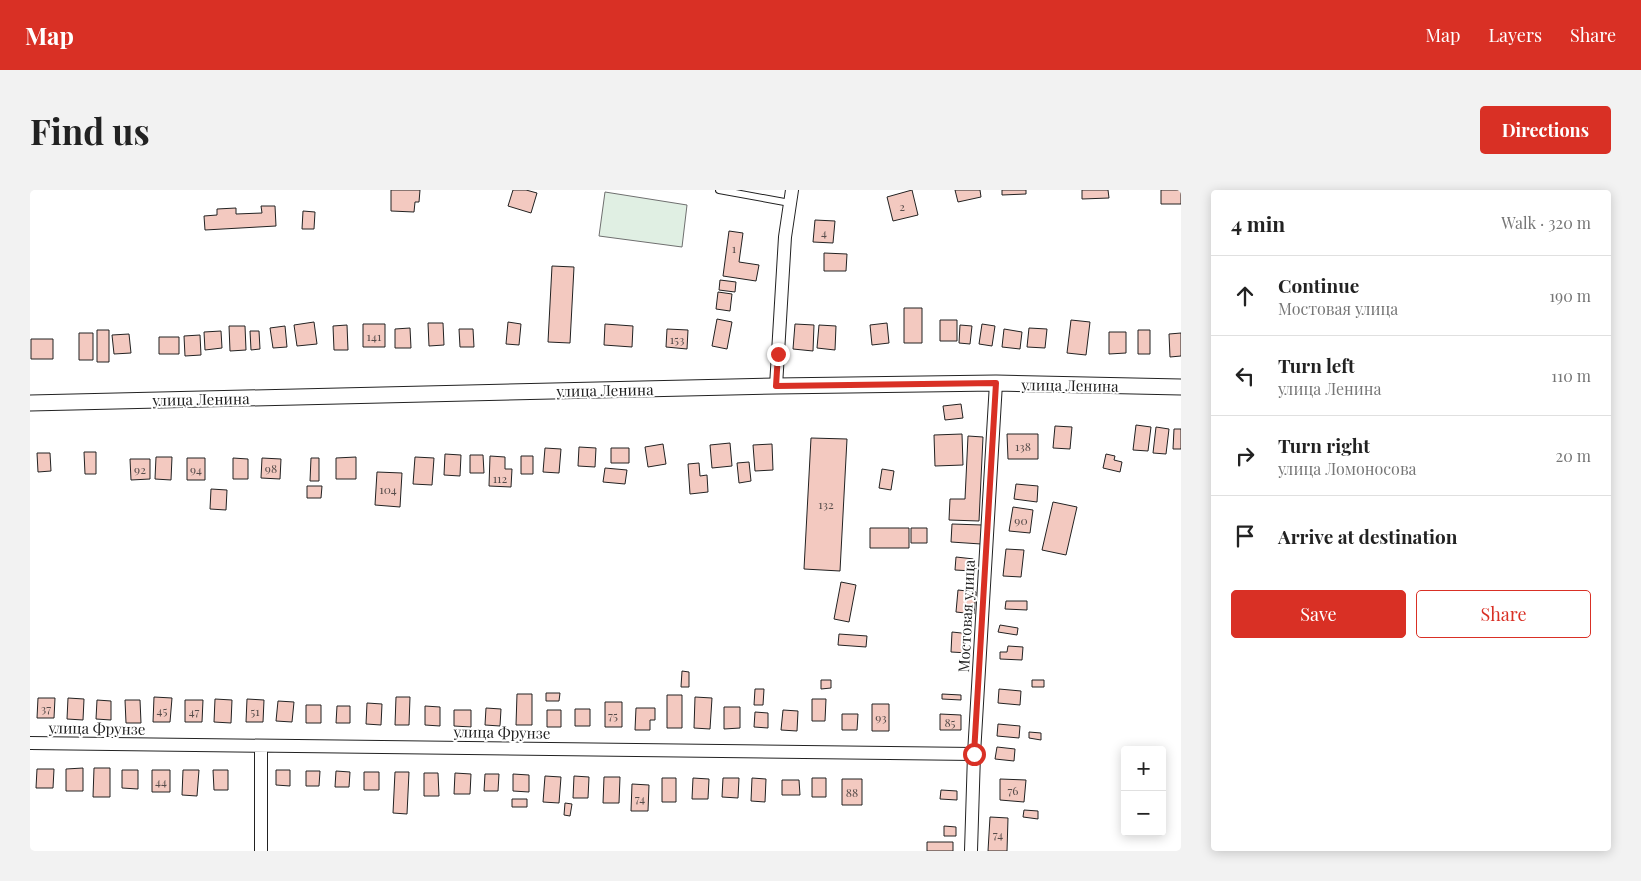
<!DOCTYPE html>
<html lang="en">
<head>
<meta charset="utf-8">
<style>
  body { margin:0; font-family:"Playfair Display",serif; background:#f2f2f2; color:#222 }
  .controls { position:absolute; right:15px; bottom:15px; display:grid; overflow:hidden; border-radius:5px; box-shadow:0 2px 12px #0003 }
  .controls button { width:45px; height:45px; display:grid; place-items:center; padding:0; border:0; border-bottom:1px solid #e0e0e0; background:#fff; color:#222; font:25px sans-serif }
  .stop { position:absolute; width:15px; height:15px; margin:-11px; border:4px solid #d93025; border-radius:50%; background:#fff }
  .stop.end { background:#d93025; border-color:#fff; box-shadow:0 1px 5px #0008 }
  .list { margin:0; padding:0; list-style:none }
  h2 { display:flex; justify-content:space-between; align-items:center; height:65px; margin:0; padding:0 20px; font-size:21px }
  h2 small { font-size:16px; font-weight:400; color:#767676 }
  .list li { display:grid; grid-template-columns:32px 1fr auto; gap:15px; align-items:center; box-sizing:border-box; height:80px; padding:0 20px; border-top:1px solid #e0e0e0 }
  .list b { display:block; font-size:19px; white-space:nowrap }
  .list p { margin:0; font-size:16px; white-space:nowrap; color:#767676 }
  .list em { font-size:16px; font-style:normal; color:#767676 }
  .actions { display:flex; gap:10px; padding:15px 20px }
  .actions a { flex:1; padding:11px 0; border:1px solid #d93025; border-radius:5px; text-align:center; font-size:18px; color:#d93025 }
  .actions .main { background:#d93025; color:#fff }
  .icon { flex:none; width:28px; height:28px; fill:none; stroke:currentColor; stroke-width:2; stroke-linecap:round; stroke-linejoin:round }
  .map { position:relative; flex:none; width:1151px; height:661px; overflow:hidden; border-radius:5px }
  header { display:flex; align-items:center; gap:30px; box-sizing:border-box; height:70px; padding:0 25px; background:#d93025; color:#fff }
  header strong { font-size:24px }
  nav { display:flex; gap:28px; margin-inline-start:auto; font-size:18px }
  .intro { display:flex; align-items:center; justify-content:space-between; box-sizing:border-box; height:120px; padding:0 30px }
  h1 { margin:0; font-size:35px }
  .button { padding:12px 22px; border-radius:5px; background:#d93025; color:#fff; font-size:18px; font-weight:700 }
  main { display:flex; gap:30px; padding:0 30px }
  aside { flex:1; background:#fff; border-radius:5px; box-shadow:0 2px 12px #0003 }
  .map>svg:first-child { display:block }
  .green { fill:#e0efe3; stroke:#6f6f6f }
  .building { fill:#f3c9c0; stroke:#222 }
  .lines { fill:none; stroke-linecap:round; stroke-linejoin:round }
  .service-casing { stroke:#222; stroke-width:8 }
  .minor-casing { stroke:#222; stroke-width:14 }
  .tertiary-casing { stroke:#222; stroke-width:17 }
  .service { stroke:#fff; stroke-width:6 }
  .minor { stroke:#fff; stroke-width:12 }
  .tertiary { stroke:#fff; stroke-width:15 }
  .route { stroke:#d93025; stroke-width:6 }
  .labels { text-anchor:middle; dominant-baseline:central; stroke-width:4; stroke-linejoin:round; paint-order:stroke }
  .number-label { font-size:12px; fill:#564c4a }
  .street-label { font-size:15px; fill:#222; stroke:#fff }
</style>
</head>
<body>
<header>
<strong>Map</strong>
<nav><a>Map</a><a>Layers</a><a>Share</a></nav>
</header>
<div class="intro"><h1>Find us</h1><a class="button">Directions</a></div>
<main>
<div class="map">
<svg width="1151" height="661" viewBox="0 0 1151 661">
  <rect width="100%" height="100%" fill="#fff"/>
  <!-- green -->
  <path class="green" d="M575 2 657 15 652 57 569 46Z"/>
  <!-- building -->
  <path class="building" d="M361 0H390L389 12H385L384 22 361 21Z
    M483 0H496L507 3 501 23 478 16Z
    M882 0 888 25 863 31 857 7Z
    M925 0H950L951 7 928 12Z
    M972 0H996V4L972 5Z
    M1052 0H1078L1079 8 1052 9Z
    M1131 0H1151V14H1131Z
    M231 16H245L246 36 175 40 174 26 187 25V19L206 18V24L232 23Z
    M273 21 285 22 284 39H272Z
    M785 30 805 31 803 53 783 52Z
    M699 41 713 43 709 72 729 75 726 91 693 86Z
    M794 63 817 64 816 81H794Z
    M522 76 544 77 540 153 518 152Z
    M690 90 706 92 705 102 689 100Z
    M688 102 702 104 700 121 686 119Z
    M874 118H892V153H874Z
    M687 129 702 132 697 159 682 156Z
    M910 130H927V151H910Z
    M1041 130 1060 132 1056 165 1037 163Z
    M284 132 287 154 267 156 264 135Z
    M478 132 491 134 489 155 476 154Z
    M398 133H413L414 155 399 156Z
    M857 133 859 153 842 155 840 135Z
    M333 134H355V157H333Z
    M575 134 603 136 602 157 574 155Z
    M765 134 784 135 783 161 763 159Z
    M952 134 965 136 962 156 949 154Z
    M317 135 318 160H304L303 136Z
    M789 135 806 136 805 160 787 158Z
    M930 135 942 136 940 154 929 153Z
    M199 136H215L216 160 200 161Z
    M255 136 257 157 243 158 240 138Z
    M380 138 381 158H365V139Z
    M999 138 1017 139 1015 158 997 157Z
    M429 139H443L444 157H430Z
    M637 139 658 140 657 159 636 157Z
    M974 139 992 142 990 159 972 157Z
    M67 140H79V172H67Z
    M1108 140H1120V164H1108Z
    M191 141 192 158 175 160 174 142Z
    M220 141H229L230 159 221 160Z
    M1079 142H1096V163L1079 164Z
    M49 143H63V170H49Z
    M1151 143V166L1140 167 1139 144Z
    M99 144 101 163 84 164 82 145Z
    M170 145 171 165 155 166 154 146Z
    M129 147H149V164H129Z
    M1 149H23V169H1Z
    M931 214 933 228 915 230 913 216Z
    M1106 235 1121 237 1118 261 1103 260Z
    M1025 236 1042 237 1040 259 1023 258Z
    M1126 237 1139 239 1136 264 1123 263Z
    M1144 239H1151V259H1143Z
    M932 244 933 275 905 276 904 245Z
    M977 244H1008V269H978Z
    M938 246 953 247 949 331 919 330 920 309H935Z
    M781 248 817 249 810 381 774 379Z
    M700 253 702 276 682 278 680 255Z
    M633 254 636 274 618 277 615 257Z
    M742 254 743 280 725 281 723 255Z
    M549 257 566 258 565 277 548 276Z
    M515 258 531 259 529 283 513 282Z
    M581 258H599V273H581Z
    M54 262H66V284H55Z
    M7 263H20L21 281 8 282Z
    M415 264 431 265 430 286 414 285Z
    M1076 264 1085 266 1084 270 1092 272 1090 282 1073 278Z
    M440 265H453L454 283H440Z
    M460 266 475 267V279H482L481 297 459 296Z
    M491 266H503V284H491Z
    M126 267H142L141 290 125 289Z
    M326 267V289H306V268Z
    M385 267 404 268 402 295 383 294Z
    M157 268H175V290H157Z
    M203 268 218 269V289H203Z
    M232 268 251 269 250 289 231 288Z
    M281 268H289V291H280Z
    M100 269H120V289L101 290Z
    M719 272 721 291 709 293 707 273Z
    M669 273 670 286 677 285 678 302 660 304 658 274Z
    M575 278 597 280 595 294 573 292Z
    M852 279 864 281 861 300 849 298Z
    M347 282 372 283 370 317 345 315Z
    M986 294 1008 296 1007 312 984 309Z
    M277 296H292L291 308H277Z
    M181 299 197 300 196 320 180 319Z
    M1023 312 1047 317 1036 365 1012 360Z
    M983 317 1003 320 1000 343 979 341Z
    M922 334 952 335 951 354 921 352Z
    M840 338H879V358H840Z
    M881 338H897V353H881Z
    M976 359 994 360 991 387 973 386Z
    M926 367 944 369 943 381 925 380Z
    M811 392 826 395 819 432 804 429Z
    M928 400 946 402 944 424 926 422Z
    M976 411H997V420L975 419Z
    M970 435 988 438 987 445 968 442Z
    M922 442 941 444 939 463 921 462Z
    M809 444 837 446 836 457 808 455Z
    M978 456 993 457 992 470 970 469V462H977Z
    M652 481 659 482V497H651Z
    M791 490H801V498L791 499Z
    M1002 490H1014V497H1002Z
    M725 499H734L733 515H724Z
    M969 499 991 501 990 515 968 513Z
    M516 503H530L529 511H516Z
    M487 504H502V535H486Z
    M912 504 931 505V510L912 509Z
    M637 505H652V538H637Z
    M124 507 142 508 140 532H123Z
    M366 507H380L379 535H365Z
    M665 507 682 508 680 539 664 538Z
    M8 508H25L24 528H7Z
    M38 508 54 509 53 530 37 529Z
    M185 509 202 510 201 533 184 532Z
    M217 509 234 510 233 532H216Z
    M782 509H796L795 531H782Z
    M67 510 81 511V530L66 529Z
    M95 510H110L111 533H96Z
    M155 510H173L172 532H155Z
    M248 511 264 512 262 532 246 531Z
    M575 512H592V537H575Z
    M337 513 352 514 351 535 336 534Z
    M842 514H859V541H842Z
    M276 515H291V533H276Z
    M307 516H320V533H306Z
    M395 516 410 517V536L395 535Z
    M694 517H710V538L694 539Z
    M456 518 471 519 470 536 455 535Z
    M606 518H625V530H620V540H605Z
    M545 519H560V536H545Z
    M424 520H441V537L424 536Z
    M517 520H531V537H517Z
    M753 520 768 521 767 541 751 540Z
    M725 522 738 523V538L724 537Z
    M812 524H828L827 540H812Z
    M910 524 931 525V540H910Z
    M968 534 990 536 989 548 967 546Z
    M999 542 1011 543V550L999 548Z
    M967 557 985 559 984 571 965 569Z
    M53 578V601H36V579Z
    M64 578H80V607H63Z
    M7 579H24L23 598H6Z
    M92 580H108V599L92 598Z
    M122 580H140V602H122Z
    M153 580H169L167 606 152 605Z
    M183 580H198V600H184Z
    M246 580H260V596L246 595Z
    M276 581H290L289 596H276Z
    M306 581 320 582 319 597H305Z
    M334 582H349V600H334Z
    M365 582H379L377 624 363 623Z
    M394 583H408L409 606H394Z
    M425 583 441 584 440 604H424Z
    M455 584H469L468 601H454Z
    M483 584 499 585V602L483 601Z
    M515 586 531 587 529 613 513 612Z
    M544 586 559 587 558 608H543Z
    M574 587H590L589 613H573Z
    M632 588H646V612H632Z
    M663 588 679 589 678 609H662Z
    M693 588H709L708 608 692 607Z
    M722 588 736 589 735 612 721 611Z
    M782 588H796V607H782Z
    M812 589H832V615H812Z
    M970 589 996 590 994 612 970 610Z
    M752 590H769L770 605H752Z
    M602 594 619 595 618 621H601Z
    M911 600 927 601V610L910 609Z
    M482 609H497V617H482Z
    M535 613 542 614 540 626 534 625Z
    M994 620 1008 621V629L993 627Z
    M960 627 978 628 977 661H958Z
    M914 636 926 637V646H914Z
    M897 652H923V661H897Z"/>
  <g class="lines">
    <!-- service casing -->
    <g class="service-casing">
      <path id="service" d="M689 0 760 13"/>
    </g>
    <!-- minor casing -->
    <g class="minor-casing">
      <path id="minor" d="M746 196 755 47 762 0
        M0 553 944 564
        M231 556V661
        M941 661 944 564 966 193"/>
    </g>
    <!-- tertiary casing -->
    <g class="tertiary-casing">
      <path id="tertiary" d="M0 213 746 196 966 193 1151 197"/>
    </g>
    <!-- service -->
    <use href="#service" class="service"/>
    <!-- minor -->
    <use href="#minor" class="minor"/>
    <!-- tertiary -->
    <use href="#tertiary" class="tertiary"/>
  </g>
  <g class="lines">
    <!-- route -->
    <path class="route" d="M748 164 746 196 966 193 944 564"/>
  </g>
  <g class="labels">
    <!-- number labels -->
    <g class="number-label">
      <text x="872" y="16">2</text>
      <text x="794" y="42">4</text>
      <text x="704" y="58">1</text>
      <text x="344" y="146">141</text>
      <text x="647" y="149">153</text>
      <text x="993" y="256">138</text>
      <text x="241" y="278">98</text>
      <text x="110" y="279">92</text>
      <text x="166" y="279">94</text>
      <text x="470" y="288">112</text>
      <text x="358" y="299">104</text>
      <text x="796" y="314">132</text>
      <text x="991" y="330">90</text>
      <text x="16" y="518">37</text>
      <text x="132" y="520">45</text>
      <text x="164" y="521">47</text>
      <text x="225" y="521">51</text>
      <text x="583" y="525">75</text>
      <text x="851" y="527">93</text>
      <text x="920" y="532">85</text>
      <text x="131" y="591">44</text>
      <text x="983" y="600">76</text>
      <text x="822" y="602">88</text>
      <text x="610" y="608">74</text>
      <text x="968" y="644">74</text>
    </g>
    <!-- street labels -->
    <g class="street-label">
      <text transform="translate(1040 195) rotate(1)">улица Ленина</text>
      <text transform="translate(575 200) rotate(-1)">улица Ленина</text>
      <text transform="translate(171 209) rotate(-1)">улица Ленина</text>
      <text transform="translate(936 426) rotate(-87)">Мостовая улица</text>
      <text transform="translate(67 538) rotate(1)">улица Фрунзе</text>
      <text transform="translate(472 542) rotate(1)">улица Фрунзе</text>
    </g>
  </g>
</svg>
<div class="controls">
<button>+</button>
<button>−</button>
</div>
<div class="stop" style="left:944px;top:564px"></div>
<div class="stop end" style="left:748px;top:164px"></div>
</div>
<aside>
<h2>4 min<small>Walk · 320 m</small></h2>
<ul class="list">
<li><svg class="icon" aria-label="ahead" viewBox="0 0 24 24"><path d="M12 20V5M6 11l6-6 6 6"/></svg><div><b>Continue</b><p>Мостовая улица</p></div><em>190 m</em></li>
<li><svg class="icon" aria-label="left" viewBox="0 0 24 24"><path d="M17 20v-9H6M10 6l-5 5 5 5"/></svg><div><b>Turn left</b><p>улица Ленина</p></div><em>110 m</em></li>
<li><svg class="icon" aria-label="right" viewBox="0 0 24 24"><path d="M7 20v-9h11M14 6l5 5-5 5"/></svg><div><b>Turn right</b><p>улица Ломоносова</p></div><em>20 m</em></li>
<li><svg class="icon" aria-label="arrive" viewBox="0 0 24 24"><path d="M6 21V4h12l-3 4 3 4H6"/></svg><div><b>Arrive at destination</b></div></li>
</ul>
<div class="actions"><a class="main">Save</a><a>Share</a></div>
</aside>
</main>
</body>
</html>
